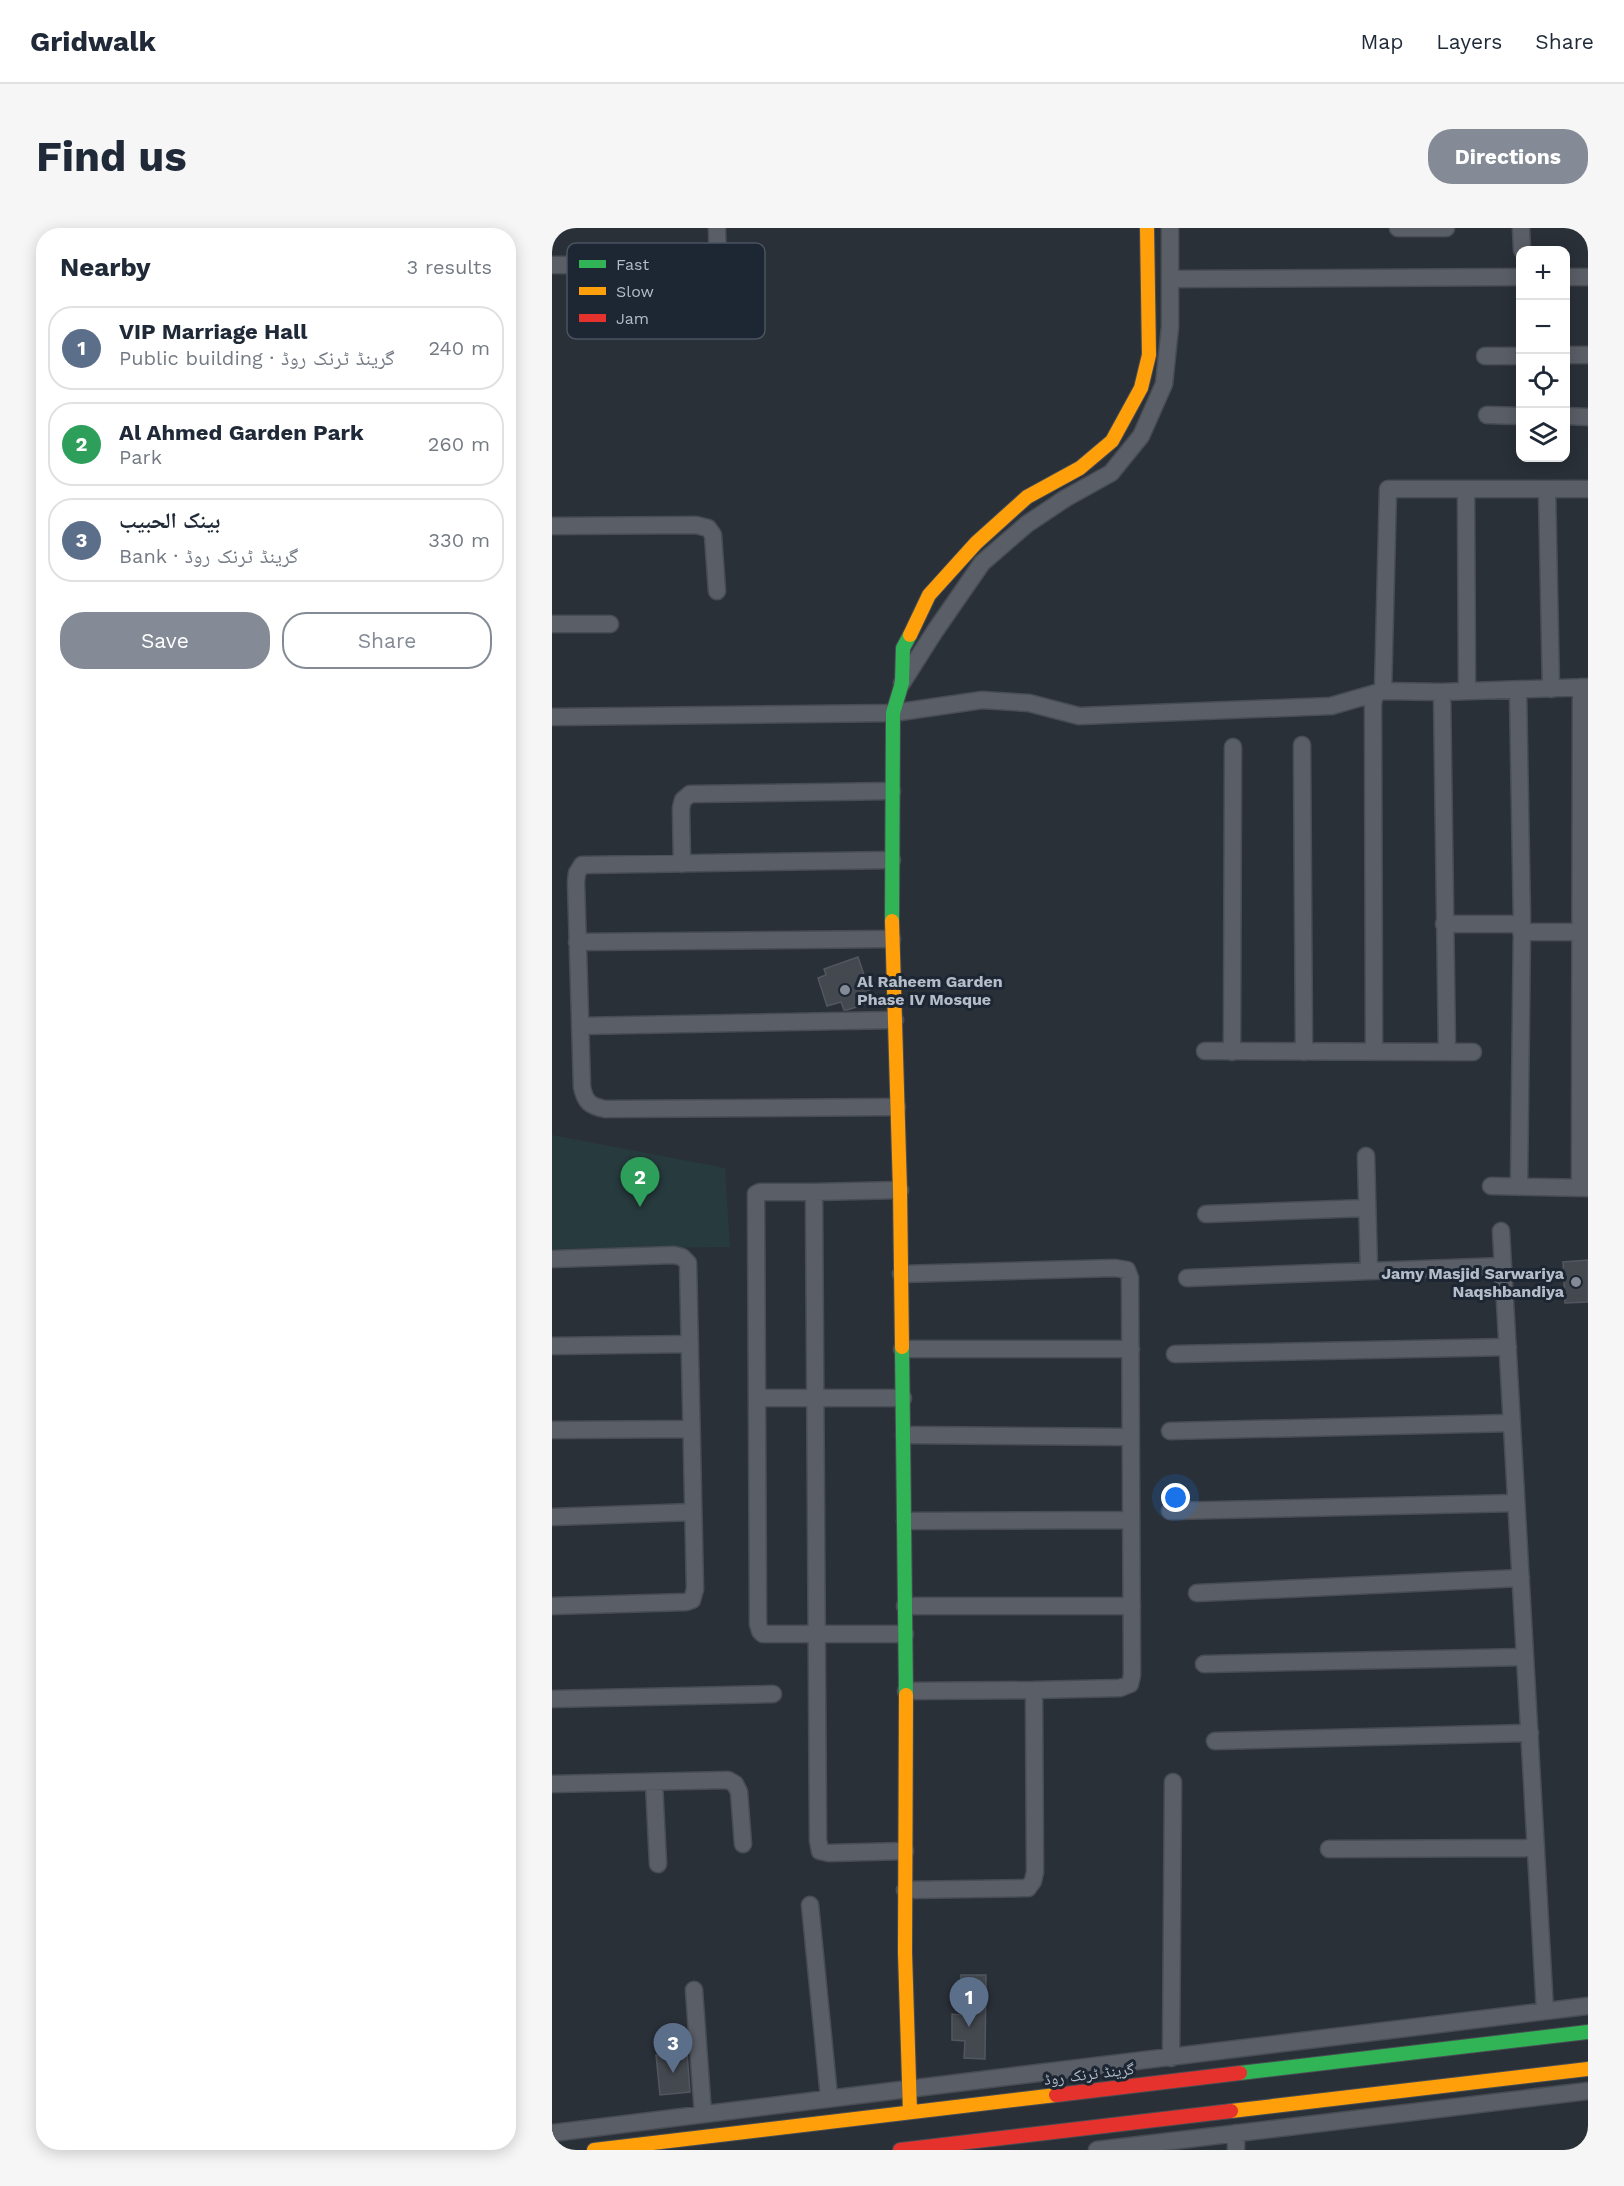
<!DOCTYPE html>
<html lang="en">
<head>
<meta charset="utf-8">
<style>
  body { margin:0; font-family:"Work Sans","Noto Naskh Arabic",sans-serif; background:#f6f6f7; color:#1f2937 }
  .controls { position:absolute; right:18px; top:18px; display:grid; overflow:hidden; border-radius:12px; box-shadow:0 3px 15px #0003 }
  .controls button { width:54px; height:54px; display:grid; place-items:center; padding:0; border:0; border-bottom:2px solid #e0e1e3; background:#fff; color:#1f2937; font:30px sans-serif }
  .you { position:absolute; left:624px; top:1270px; width:21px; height:21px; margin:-15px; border:4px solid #fff; border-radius:50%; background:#1a73e8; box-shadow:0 0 0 9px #1a73e833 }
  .badge { display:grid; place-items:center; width:39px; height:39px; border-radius:50%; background:#848b96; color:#fff; font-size:20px; font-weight:700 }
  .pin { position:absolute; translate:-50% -50px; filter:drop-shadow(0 2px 3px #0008) }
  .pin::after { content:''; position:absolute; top:32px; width:21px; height:18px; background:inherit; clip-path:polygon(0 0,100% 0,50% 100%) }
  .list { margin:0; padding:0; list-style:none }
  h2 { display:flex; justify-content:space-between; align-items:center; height:78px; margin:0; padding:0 24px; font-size:26px }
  h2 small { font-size:20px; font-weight:400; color:#747a83 }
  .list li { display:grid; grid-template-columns:39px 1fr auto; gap:18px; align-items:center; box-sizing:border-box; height:84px; margin:0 12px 12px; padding:0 12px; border:2px solid #e0e1e3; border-radius:24px }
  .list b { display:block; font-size:22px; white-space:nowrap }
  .list p { margin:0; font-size:20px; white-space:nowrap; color:#747a83 }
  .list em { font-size:20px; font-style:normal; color:#747a83 }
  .actions { display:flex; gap:12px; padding:18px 24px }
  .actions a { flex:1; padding:14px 0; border:2px solid #848b96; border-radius:24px; text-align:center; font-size:21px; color:#848b96 }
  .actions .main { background:#848b96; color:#fff }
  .icon { flex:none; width:33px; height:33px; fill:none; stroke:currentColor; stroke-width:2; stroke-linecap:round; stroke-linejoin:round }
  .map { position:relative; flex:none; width:1036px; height:1922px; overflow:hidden; border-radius:24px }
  header { display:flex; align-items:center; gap:36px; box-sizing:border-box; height:84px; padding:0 30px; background:#fff; border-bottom:2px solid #e0e1e3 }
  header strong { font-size:28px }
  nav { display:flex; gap:33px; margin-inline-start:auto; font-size:21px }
  .intro { display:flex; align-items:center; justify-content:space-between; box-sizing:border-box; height:144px; padding:0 36px }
  h1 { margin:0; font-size:42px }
  .button { padding:15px 27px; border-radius:24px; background:#848b96; color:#fff; font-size:21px; font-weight:700 }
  main { display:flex; gap:36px; padding:0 36px }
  aside { flex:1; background:#fff; border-radius:24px; box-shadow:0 3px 15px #0003 }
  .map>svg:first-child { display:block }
  .green { fill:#273a3e }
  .building { fill:#444950; stroke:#52575f; stroke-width:1.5 }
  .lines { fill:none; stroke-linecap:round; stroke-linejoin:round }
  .street-casing { stroke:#484c53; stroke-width:19 }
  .fast-casing { stroke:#484c53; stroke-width:16 }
  .slow-casing { stroke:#484c53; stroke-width:16 }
  .jam-casing { stroke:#484c53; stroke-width:16 }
  .street { stroke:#5a5e66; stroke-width:16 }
  .fast { stroke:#30b455; stroke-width:14 }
  .slow { stroke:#ff9f0a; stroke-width:14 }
  .jam { stroke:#e5322d; stroke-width:14 }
  .poi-dot { fill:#848b96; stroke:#1d2633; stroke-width:2 }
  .labels { text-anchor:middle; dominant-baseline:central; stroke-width:6; stroke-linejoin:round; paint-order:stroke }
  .poi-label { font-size:16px; font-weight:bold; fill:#b4bcc9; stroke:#1d2633; text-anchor:start }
  .street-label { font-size:16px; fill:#b4bcc9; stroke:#1d2633 }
  .key { fill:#1d2633; stroke:#4a5360; stroke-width:1.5 }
  .key-label { font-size:16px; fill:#b4bcc9 }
</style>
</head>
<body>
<header>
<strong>Gridwalk</strong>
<nav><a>Map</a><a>Layers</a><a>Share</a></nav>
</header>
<div class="intro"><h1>Find us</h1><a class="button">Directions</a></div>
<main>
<aside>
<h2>Nearby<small>3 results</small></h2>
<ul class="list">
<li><span class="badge" style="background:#5c6f8a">1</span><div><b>VIP Marriage Hall</b><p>Public building · گرینڈ ٹرنک روڈ</p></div><em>240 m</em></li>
<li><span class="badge" style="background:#2e9e5b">2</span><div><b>Al Ahmed Garden Park</b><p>Park</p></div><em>260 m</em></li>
<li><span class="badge" style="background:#5c6f8a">3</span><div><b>بينک الحبيب</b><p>Bank · گرینڈ ٹرنک روڈ</p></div><em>330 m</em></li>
</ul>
<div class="actions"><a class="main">Save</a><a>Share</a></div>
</aside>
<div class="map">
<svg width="1036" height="1922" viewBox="0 0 1036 1922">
  <rect width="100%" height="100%" fill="#2a3038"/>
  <!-- green -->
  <path class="green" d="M0 907 173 940 178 1019 0 1021Z"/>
  <!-- building -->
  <path class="building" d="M306 729 321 774 295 782H292L289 774 275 778 266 750 274 747 272 741Z
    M1036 1032V1074L1013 1075 1011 1034Z
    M409 1747H434L433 1831 412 1830 413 1813 400 1812V1786L409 1787Z
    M135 1824 138 1864 108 1867 104 1827Z"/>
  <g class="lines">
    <!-- street casing -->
    <g class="street-casing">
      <path id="street" d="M165 0 167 96
        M846 0H894
        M969 0 970 22
        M0 37H166
        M1014 49H1036
        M618 51 969 49
        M1014 127H1036
        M933 128H969
        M935 187 969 188
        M1014 188 1036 189
        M914 261 915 463
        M995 262 999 461
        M0 298 144 297 156 300 161 307 165 363
        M0 396H58
        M350 455 383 403 430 335 475 296 514 270 559 245 589 208 612 156 618 99V0
        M966 462 970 696 967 959
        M831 463 836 261H1036
        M890 464 895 824
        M0 489 341 485 430 472 477 475 527 488 779 478 831 463 890 464 1036 459
        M750 517 752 824
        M340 632 30 637 25 645 24 654 30 859C33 874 38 878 53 881L345 879
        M130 636 129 580 131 572 138 566 340 563
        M892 696H970
        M969 704H1028
        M25 714 340 711
        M28 798 343 792
        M653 823 921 824
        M680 824 681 519
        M822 824 821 475 823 467
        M814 928 817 1043
        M939 958 1036 960
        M1028 960 1029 459
        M348 962 262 964 266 1612 268 1623 277 1625 353 1623
        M262 964H208L204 966 206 1396 208 1403 211 1406H353
        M654 986 815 980
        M949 1003 993 1783
        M0 1031 122 1027 130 1029 136 1035 143 1361 140 1372 134 1374 0 1378
        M349 1046 563 1040 575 1042 578 1050 580 1447 578 1456 568 1460 482 1462
        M635 1050 951 1038
        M0 1118 138 1116
        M350 1121H579
        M623 1126 956 1119
        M206 1170H351
        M0 1202 139 1201
        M618 1203 960 1195
        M352 1207 579 1209
        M618 1283 964 1275
        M0 1289 141 1284
        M353 1293 579 1292
        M645 1365 969 1350
        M353 1378H580
        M652 1436 973 1429
        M0 1471 221 1466
        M663 1513 978 1505
        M102 1555 106 1636
        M0 1556 176 1552 183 1556 187 1564 191 1616
        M777 1621 984 1620
        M353 1662 476 1660 481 1653 483 1644 482 1462 354 1463
        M258 1677 277 1869
        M142 1762 151 1886
        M619 1830 621 1554
        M0 1905C345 1861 691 1821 1036 1778
        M684 1905V1922
        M545 1922 1036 1863"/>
    </g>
    <!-- fast casing -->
    <g class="fast-casing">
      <path id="fast" d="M340 693 341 485 350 455 351 420 358 407
        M350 1119 354 1467
        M688 1845 1036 1804"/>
    </g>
    <!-- slow casing -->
    <g class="slow-casing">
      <path id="slow" d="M358 407 377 367 424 315 475 269 528 240 560 213 589 160 597 127 595 0
        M340 693 348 962 350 1119
        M354 1467 353 1725 358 1884
        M679 1883 1036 1841
        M42 1922 504 1867"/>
    </g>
    <!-- jam casing -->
    <g class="jam-casing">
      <path id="jam" d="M504 1867 688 1845
        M348 1922 679 1883"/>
    </g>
    <!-- street -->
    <use href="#street" class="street"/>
    <!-- fast -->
    <use href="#fast" class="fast"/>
    <!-- slow -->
    <use href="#slow" class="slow"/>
    <!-- jam -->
    <use href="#jam" class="jam"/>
  </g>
  <!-- markers -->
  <g class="poi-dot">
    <circle cx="293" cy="762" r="6"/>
    <circle cx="1024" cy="1054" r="6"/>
  </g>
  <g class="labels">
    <!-- poi labels -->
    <g class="poi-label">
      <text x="305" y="753">Al Raheem Garden<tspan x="305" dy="18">Phase IV Mosque</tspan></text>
      <text x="1012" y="1045" text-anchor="end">Jamy Masjid Sarwariya<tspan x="1012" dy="18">Naqshbandiya</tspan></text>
    </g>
    <!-- street labels -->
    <g class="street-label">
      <text transform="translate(537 1846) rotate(-7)">گرینڈ ٹرنک روڈ</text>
    </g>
  </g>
  <!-- legend -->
  <rect x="15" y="15" width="198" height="96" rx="9" class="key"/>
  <rect x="27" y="32" width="27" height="8" fill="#30b455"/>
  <rect x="27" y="59" width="27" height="8" fill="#ff9f0a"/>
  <rect x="27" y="86" width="27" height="8" fill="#e5322d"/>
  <g class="key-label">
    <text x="64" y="42">Fast</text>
    <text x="64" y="69">Slow</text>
    <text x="64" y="96">Jam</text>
  </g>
</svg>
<div class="controls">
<button>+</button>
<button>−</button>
<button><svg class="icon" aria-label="locate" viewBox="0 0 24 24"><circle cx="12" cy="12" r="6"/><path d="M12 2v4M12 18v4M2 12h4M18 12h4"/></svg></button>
<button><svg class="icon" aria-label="layers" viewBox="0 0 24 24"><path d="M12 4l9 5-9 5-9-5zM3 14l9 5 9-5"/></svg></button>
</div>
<div class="you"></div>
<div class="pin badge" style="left:417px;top:1799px;background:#5c6f8a">1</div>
<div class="pin badge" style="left:88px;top:979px;background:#2e9e5b">2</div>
<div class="pin badge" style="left:121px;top:1845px;background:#5c6f8a">3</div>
</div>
</main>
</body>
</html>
